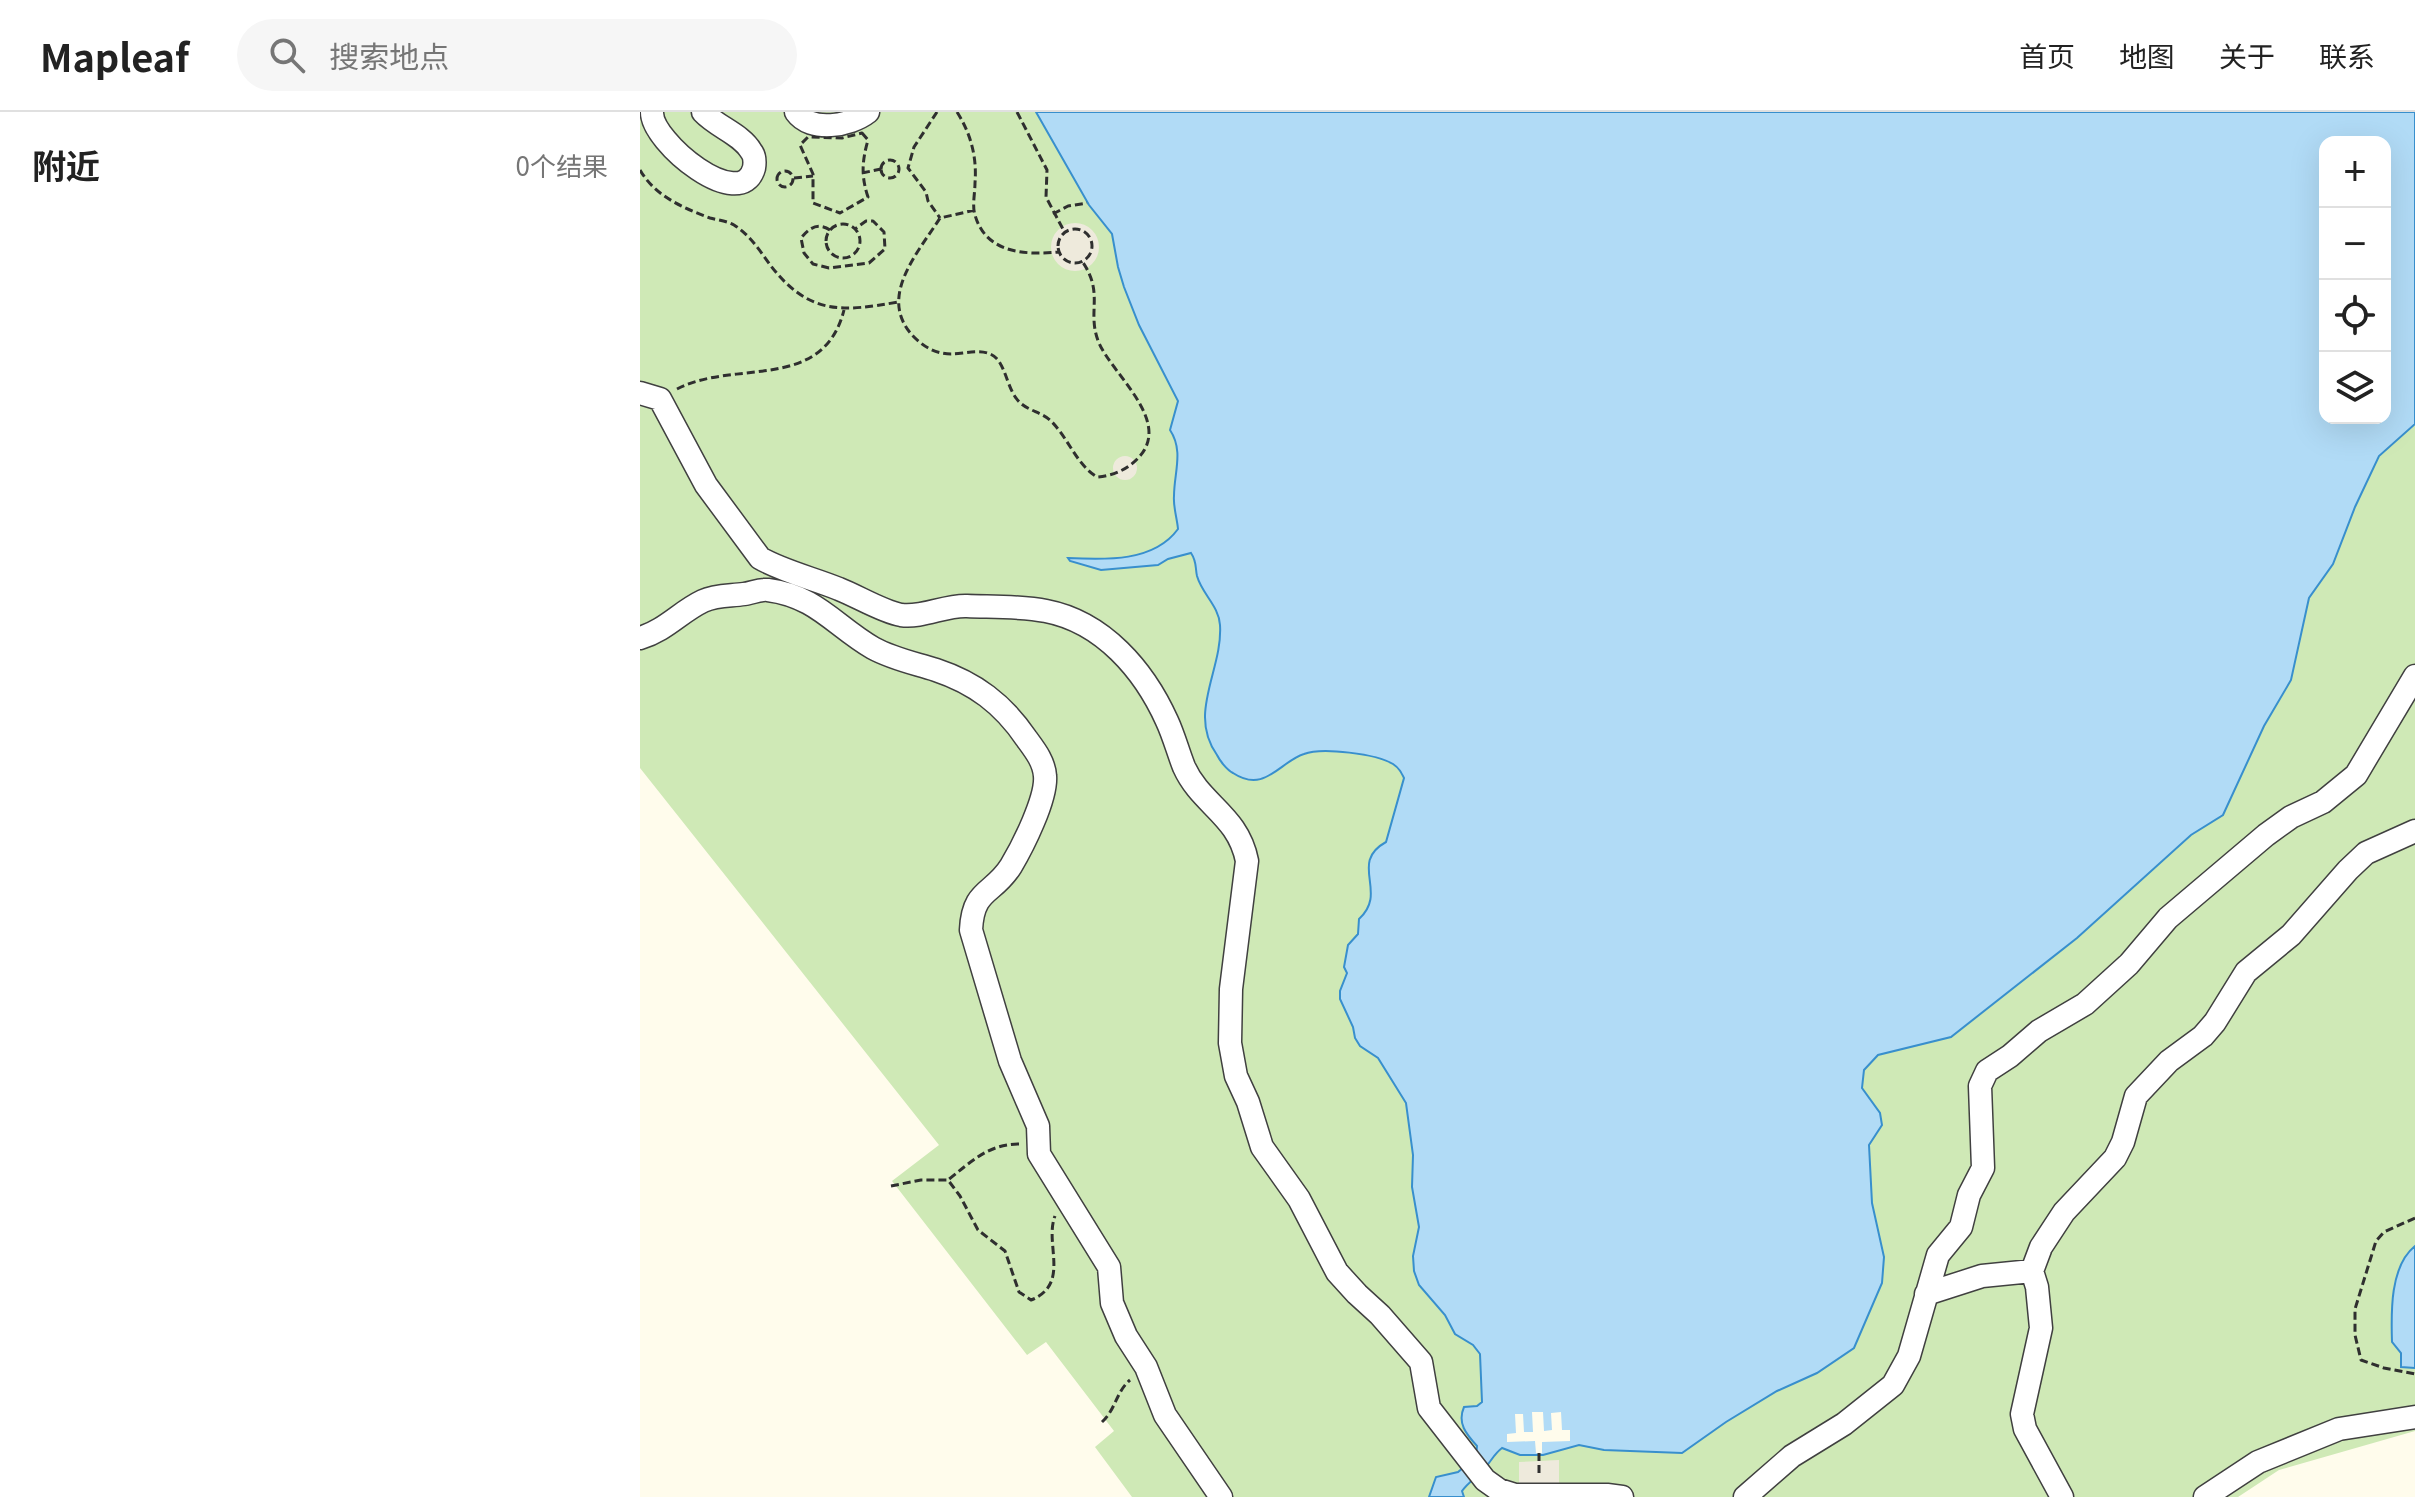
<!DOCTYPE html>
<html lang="zh">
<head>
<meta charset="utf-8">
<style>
  body { margin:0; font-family:Georgia,"Noto Sans SC",serif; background:#f6f6f6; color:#222 }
  .controls { position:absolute; right:24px; top:24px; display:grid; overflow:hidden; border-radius:16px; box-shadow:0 8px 32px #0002 }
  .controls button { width:72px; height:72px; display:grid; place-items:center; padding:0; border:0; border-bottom:2px solid #e0e0e0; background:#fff; color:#222; font:40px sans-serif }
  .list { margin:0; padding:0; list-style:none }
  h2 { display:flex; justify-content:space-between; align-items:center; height:104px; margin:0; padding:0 32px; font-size:34px }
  h2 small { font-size:26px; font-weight:400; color:#767676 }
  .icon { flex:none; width:44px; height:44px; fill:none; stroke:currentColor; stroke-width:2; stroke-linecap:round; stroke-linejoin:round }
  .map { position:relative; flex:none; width:1775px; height:1385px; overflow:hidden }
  header { display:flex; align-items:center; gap:48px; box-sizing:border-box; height:112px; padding:0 40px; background:#fff; border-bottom:2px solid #e0e0e0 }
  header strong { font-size:38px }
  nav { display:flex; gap:44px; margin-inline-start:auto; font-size:28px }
  .search { width:560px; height:72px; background:#f6f6f6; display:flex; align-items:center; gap:20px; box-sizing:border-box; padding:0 28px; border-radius:44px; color:#767676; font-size:30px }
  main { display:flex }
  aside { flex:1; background:#fff }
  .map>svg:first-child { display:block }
  .green { fill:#cfe9b6; fill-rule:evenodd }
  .plaza { fill:#eeeadc }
  .water { fill:#b1dbf6; stroke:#388fcd; stroke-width:2; fill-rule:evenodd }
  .pier { fill:#fffcec }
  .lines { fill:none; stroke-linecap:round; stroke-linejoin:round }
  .minor-casing { stroke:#404040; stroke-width:25 }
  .path { stroke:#2f2f2f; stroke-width:3; stroke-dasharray:8 4; stroke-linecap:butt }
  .minor { stroke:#fff; stroke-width:22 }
</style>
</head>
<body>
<header>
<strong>Mapleaf</strong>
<div class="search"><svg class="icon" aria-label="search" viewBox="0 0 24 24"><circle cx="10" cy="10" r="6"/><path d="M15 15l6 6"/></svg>搜索地点</div>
<nav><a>首页</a><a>地图</a><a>关于</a><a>联系</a></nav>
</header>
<main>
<aside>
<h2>附近<small>0个结果</small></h2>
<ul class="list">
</ul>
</aside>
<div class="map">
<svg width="1775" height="1385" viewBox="0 0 1775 1385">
  <rect width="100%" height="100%" fill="#fffcec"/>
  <!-- green -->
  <path class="green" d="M0 0H1775V1319L1639 1358 1598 1385H492L455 1335 474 1319 406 1230 387 1243 252 1069 299 1033 0 656ZM1685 30H1745V306H1685Z"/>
  <!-- plaza -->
  <path class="plaza" d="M411 135a24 24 0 1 1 48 0a24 24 0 1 1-48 0Z
    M473 356a12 12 0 1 1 24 0a12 12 0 1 1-24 0Z
    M919 1348V1374L879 1375V1350Z"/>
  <!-- water -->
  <path class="water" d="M396 0H1775V312L1739 344 1715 395 1693 452 1669 486 1651 568 1624 614 1583 703 1551 723 1437 826 1311 925 1238 943 1224 958 1222 976 1240 1001 1242 1013 1229 1033 1232 1091 1244 1145 1242 1171 1214 1236 1177 1261 1137 1279 1086 1310 1042 1341 964 1338 939 1333 903 1343H880L862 1336C854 1342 852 1348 845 1356 838 1365 829 1369 822 1379L824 1385H789L796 1365 818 1360 836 1345 837 1334C826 1322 817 1311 824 1295L837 1294 842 1290 840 1242 833 1233 815 1222 805 1203 779 1173 774 1159 773 1144 779 1115 772 1075 773 1043 766 991 738 946 720 934 715 926 713 915 700 887V879L707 861 704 855 708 833 718 822 719 807C749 780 708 751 746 730L764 666C761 660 759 656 753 652 737 642 682 635 664 642 639 650 625 682 593 661 587 658 580 649 577 643 547 601 583 558 580 513 579 494 562 482 557 464 555 455 557 450 551 441L528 447 518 453 461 458 430 449 428 446C466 448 514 450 538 417 537 406 533 394 534 384 534 361 544 339 530 318L538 289 499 213 484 175 478 155 472 122 449 93ZM1685 30H1745V306H1685Z
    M1775 1134V1256L1761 1255V1241L1752 1230C1751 1200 1750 1154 1775 1134Z"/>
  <!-- pier -->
  <path class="pier" d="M892 1300H903L904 1319 912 1318 911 1301 921 1300 922 1318H930V1329L902 1330V1341H896L895 1329 867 1330V1322L876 1321 875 1302H883L884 1320H893Z"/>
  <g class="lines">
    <!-- minor casing -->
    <g class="minor-casing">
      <path id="minor" d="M12 0C11 30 101 103 114 56 115 50 115 44 111 39 101 22 77 15 63 0
        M156 0C171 21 210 14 228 0
        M0 281 20 287 66 373 120 446C142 459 175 467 199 477 217 484 243 500 261 503 283 506 305 493 327 494 352 495 381 494 406 499 463 510 504 558 527 609 534 624 538 640 544 655 561 693 598 703 607 749L591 877 590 931 596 964 608 990 622 1035 659 1087 697 1160 717 1182 740 1203 781 1250 789 1296 845 1368 859 1378 875 1383H967L982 1385
        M0 526C26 518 40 500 63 489 76 483 90 484 104 482 112 481 120 477 128 478 176 484 195 514 233 536 253 547 274 551 296 558 335 571 363 592 386 626 394 637 404 649 405 664 407 686 383 734 371 754 353 783 333 776 331 818L370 949 398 1014 399 1042 469 1155 472 1191 486 1224 506 1255 525 1303 581 1385
        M1286 1182 1342 1164 1392 1159
        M1105 1385 1152 1344 1204 1312 1253 1273 1269 1244 1298 1143 1321 1115 1329 1083 1343 1056 1340 974 1347 959 1370 944 1399 919 1445 892 1489 852 1528 806 1626 723 1651 705 1683 690 1716 663 1775 564
        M1422 1385 1385 1317 1382 1302 1401 1216 1397 1175 1392 1159 1401 1135 1424 1100 1475 1046 1483 1030 1496 984 1529 949 1563 924 1575 910 1606 860 1651 823 1708 758 1726 741 1775 719
        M1565 1385 1618 1350 1699 1317 1775 1305"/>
    </g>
    <!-- path -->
    <path class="path" d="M297 0 274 35 268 56 286 80 288 89 300 106
      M317 0C331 22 337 45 335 71 335 81 332 94 335 103 346 142 386 143 419 140
      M377 0 407 58 406 85 425 121
      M222 21 228 28C222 49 221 64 228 85L200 101 173 91V62L160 33 168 25 202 26Z
      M241 57a9 9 0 1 1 18 0a9 9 0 1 1-18 0Z
      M0 58C15 84 43 96 70 106 78 108 87 109 94 113 110 123 120 139 131 154 169 203 202 200 258 190
      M137 67a8 8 0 1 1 16 0a8 8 0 1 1-16 0Z
      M222 61 241 57
      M154 66 173 64
      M335 98 300 106C278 141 236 186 274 225 284 235 296 242 311 242 325 242 347 234 358 248 366 259 368 275 376 286 385 299 401 299 411 309 429 327 436 352 457 365 473 364 489 357 500 344 531 308 473 263 459 231 446 200 465 182 442 149
      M413 102 428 94 447 91
      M186 129a17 17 0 1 1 34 0a17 17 0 1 1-34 0Z
      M418 134a17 17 0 1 1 34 0a17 17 0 1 1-34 0Z
      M190 118C178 110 169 116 161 126L164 141 173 152 189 156 229 151 245 137 244 120 233 109H226L215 117
      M37 277C94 247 183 281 204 198
      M379 1032C348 1032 331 1050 308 1068L320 1084 338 1118 365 1139 379 1180 391 1188C431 1172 404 1132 415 1104
      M251 1074 281 1068H308
      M1775 1106 1744 1120 1736 1129 1715 1197V1223L1721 1248 1744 1256 1775 1262
      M462 1310C476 1297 476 1280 490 1268
      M899 1341V1364"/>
    <!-- minor -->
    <use href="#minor" class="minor"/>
  </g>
</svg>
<div class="controls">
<button>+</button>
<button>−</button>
<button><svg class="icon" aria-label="locate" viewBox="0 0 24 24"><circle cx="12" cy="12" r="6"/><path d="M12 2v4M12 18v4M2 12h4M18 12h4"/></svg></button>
<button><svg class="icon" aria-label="layers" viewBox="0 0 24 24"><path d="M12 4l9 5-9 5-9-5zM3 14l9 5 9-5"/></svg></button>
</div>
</div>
</main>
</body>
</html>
